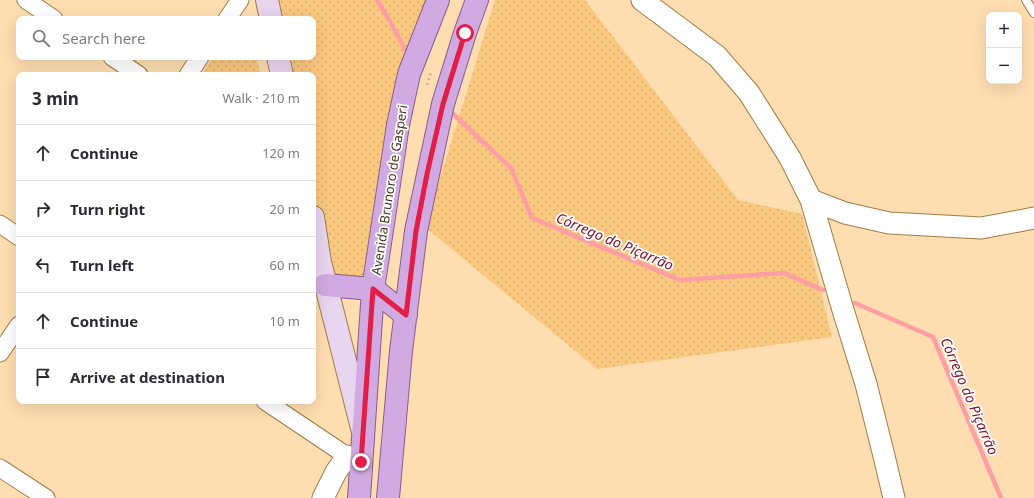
<!DOCTYPE html>
<html lang="en">
<head>
<meta charset="utf-8">
<style>
  body { margin:0; font-family:"Noto Sans",sans-serif; background:#f2f2f3; color:#2b2b33 }
  .controls { position:absolute; right:12px; top:12px; display:grid; overflow:hidden; border-radius:8px; box-shadow:0 4px 16px #0002 }
  .controls button { width:36px; height:36px; display:grid; place-items:center; padding:0; border:0; border-bottom:1px solid #e1e1e2; background:#fff; color:#2b2b33; font:20px sans-serif }
  .stop { position:absolute; width:12px; height:12px; margin:-9px; border:3px solid #e11d48; border-radius:50%; background:#fff }
  .stop.end { background:#e11d48; border-color:#fff; box-shadow:0 1px 4px #0008 }
  .list { margin:0; padding:0; list-style:none }
  h2 { display:flex; justify-content:space-between; align-items:center; height:52px; margin:0; padding:0 16px; font-size:17px }
  h2 small { font-size:13px; font-weight:400; color:#7c7c81 }
  .list li { display:grid; grid-template-columns:26px 1fr auto; gap:12px; align-items:center; box-sizing:border-box; height:56px; padding:0 16px; border-top:1px solid #e1e1e2 }
  .list b { display:block; font-size:15px; white-space:nowrap }
  .list em { font-size:13px; font-style:normal; color:#7c7c81 }
  .icon { flex:none; width:22px; height:22px; fill:none; stroke:currentColor; stroke-width:2; stroke-linecap:round; stroke-linejoin:round }
  .map { position:relative; flex:none; width:1034px; height:498px; overflow:hidden }
  .search { position:absolute; background:#fff; box-shadow:0 4px 16px #0002; left:16px; top:16px; width:300px; height:44px; display:flex; align-items:center; gap:10px; box-sizing:border-box; padding:0 14px; border-radius:8px; color:#7c7c81; font-size:15px }
  .panel { position:absolute; background:#fff; box-shadow:0 4px 16px #0002; left:16px; top:72px; width:300px; height:332px; border-radius:8px }
  .map>svg:first-child { display:block }
  .grass { fill:url(#grass-dots) }
  .lines { fill:none; stroke-linecap:round; stroke-linejoin:round }
  .stream { stroke:#ff9fa5; stroke-width:4.5 }
  .service-casing { stroke:#a17c44; stroke-width:10 }
  .minor-casing { stroke:#a17c44; stroke-width:19 }
  .tertiary-casing { stroke:#a17c44; stroke-width:23 }
  .secondary-casing { stroke:#a17c44; stroke-width:24 }
  .primary-casing { stroke:#8b5c8e; stroke-width:24 }
  .path { stroke:#c6aa84; stroke-width:2.5; stroke-dasharray:2 3; stroke-linecap:butt }
  .service { stroke:#fff; stroke-width:8 }
  .minor { stroke:#fff; stroke-width:17 }
  .tertiary { stroke:#fff; stroke-width:21 }
  .secondary { stroke:#e8d5ef; stroke-width:22 }
  .primary { stroke:#d0aae0; stroke-width:22 }
  .route { stroke:#e11d48; stroke-width:5 }
  .labels { text-anchor:middle; dominant-baseline:central; stroke-width:3.5; stroke-linejoin:round; paint-order:stroke }
  .street-label { font-size:13px; fill:#44341d; stroke:#fff }
  .water-label { font-size:14px; font-style:italic; fill:#84132c; stroke:#fff }
</style>
</head>
<body>
<div class="map">
<svg width="1034" height="498" viewBox="0 0 1034 498">
  <defs>
    <pattern id="grass-dots" width="8" height="8" patternUnits="userSpaceOnUse"><rect width="8" height="8" fill="#fbc87f"/><path d="M2 2h.1M6 6h.1" fill="none" stroke="#d8ac6d" stroke-width="1.8" stroke-linecap="round"/></pattern>
  </defs>
  <rect width="100%" height="100%" fill="#feddb0"/>
  <!-- grass -->
  <path class="grass" d="M278 0H430L366 282 330 277 313 184V75H293L289 57H313V19H282Z
    M495 0H585L738 200 802 214 832 337 597 369 425 227Z
    M213 57H256L261 75H202Z"/>
  <g class="lines">
    <!-- stream -->
    <path class="stream" d="M377 0 389 20 405 49
      M450 111 511 168 532 218 680 280 784 273 823 290
      M855 303 933 337 1001 498"/>
    <!-- service casing -->
    <g class="service-casing">
      <path id="service" d="M1026 0 1034 13"/>
    </g>
    <!-- minor casing -->
    <g class="minor-casing">
      <path id="minor" d="M26 0 54 19
        M227 19 240 0
        M112 57 139 75
        M188 75 200 57
        M0 224 19 237
        M0 353 19 325
        M265 401 347 456 359 461
        M0 468 46 498"/>
    </g>
    <!-- tertiary casing -->
    <g class="tertiary-casing">
      <path id="tertiary" d="M642 0 717 56 749 93 790 158 811 200 843 310 866 384 884 456 894 498
        M811 200 845 213 889 223 981 228 1024 220 1034 218
        M323 498 336 472 347 456"/>
    </g>
    <!-- secondary casing -->
    <g class="secondary-casing">
      <path id="secondary" d="M267 0 271 19
        M278 57 282 75
        M313 217 320 262 362 428"/>
    </g>
    <!-- primary casing -->
    <g class="primary-casing">
      <path id="primary" d="M325 285 373 289 406 315
        M359 498 373 289 398 125 409 74 438 0
        M388 498 401 351 416 231 443 104 465 33 477 0"/>
    </g>
    <!-- path -->
    <path class="path" d="M427 85 431 72"/>
    <!-- service -->
    <use href="#service" class="service"/>
    <!-- minor -->
    <use href="#minor" class="minor"/>
    <!-- tertiary -->
    <use href="#tertiary" class="tertiary"/>
    <!-- secondary -->
    <use href="#secondary" class="secondary"/>
    <!-- primary -->
    <use href="#primary" class="primary"/>
  </g>
  <g class="lines">
    <!-- route -->
    <path class="route" d="M361 462 373 289 406 315 416 231 427 174 443 104 465 33"/>
  </g>
  <g class="labels">
    <!-- street labels -->
    <g class="street-label">
      <text transform="translate(389 190) rotate(-81)">Avenida Brunoro de Gasperi</text>
    </g>
    <!-- water labels -->
    <g class="water-label">
      <text transform="translate(615 241) rotate(23)">Córrego do Piçarrão</text>
      <text transform="translate(970 396) rotate(67)">Córrego do Piçarrão</text>
    </g>
  </g>
</svg>
<div class="controls">
<button>+</button>
<button>−</button>
</div>
<div class="stop" style="left:465px;top:33px"></div>
<div class="stop end" style="left:361px;top:462px"></div>
<div class="search"><svg class="icon" aria-label="search" viewBox="0 0 24 24"><circle cx="10" cy="10" r="6"/><path d="M15 15l6 6"/></svg>Search here</div>
<section class="panel">
<h2>3 min<small>Walk · 210 m</small></h2>
<ul class="list">
<li><svg class="icon" aria-label="ahead" viewBox="0 0 24 24"><path d="M12 20V5M6 11l6-6 6 6"/></svg><div><b>Continue</b></div><em>120 m</em></li>
<li><svg class="icon" aria-label="right" viewBox="0 0 24 24"><path d="M7 20v-9h11M14 6l5 5-5 5"/></svg><div><b>Turn right</b></div><em>20 m</em></li>
<li><svg class="icon" aria-label="left" viewBox="0 0 24 24"><path d="M17 20v-9H6M10 6l-5 5 5 5"/></svg><div><b>Turn left</b></div><em>60 m</em></li>
<li><svg class="icon" aria-label="ahead" viewBox="0 0 24 24"><path d="M12 20V5M6 11l6-6 6 6"/></svg><div><b>Continue</b></div><em>10 m</em></li>
<li><svg class="icon" aria-label="arrive" viewBox="0 0 24 24"><path d="M6 21V4h12l-3 4 3 4H6"/></svg><div><b>Arrive at destination</b></div></li>
</ul>
</section>
</div>
</body>
</html>
